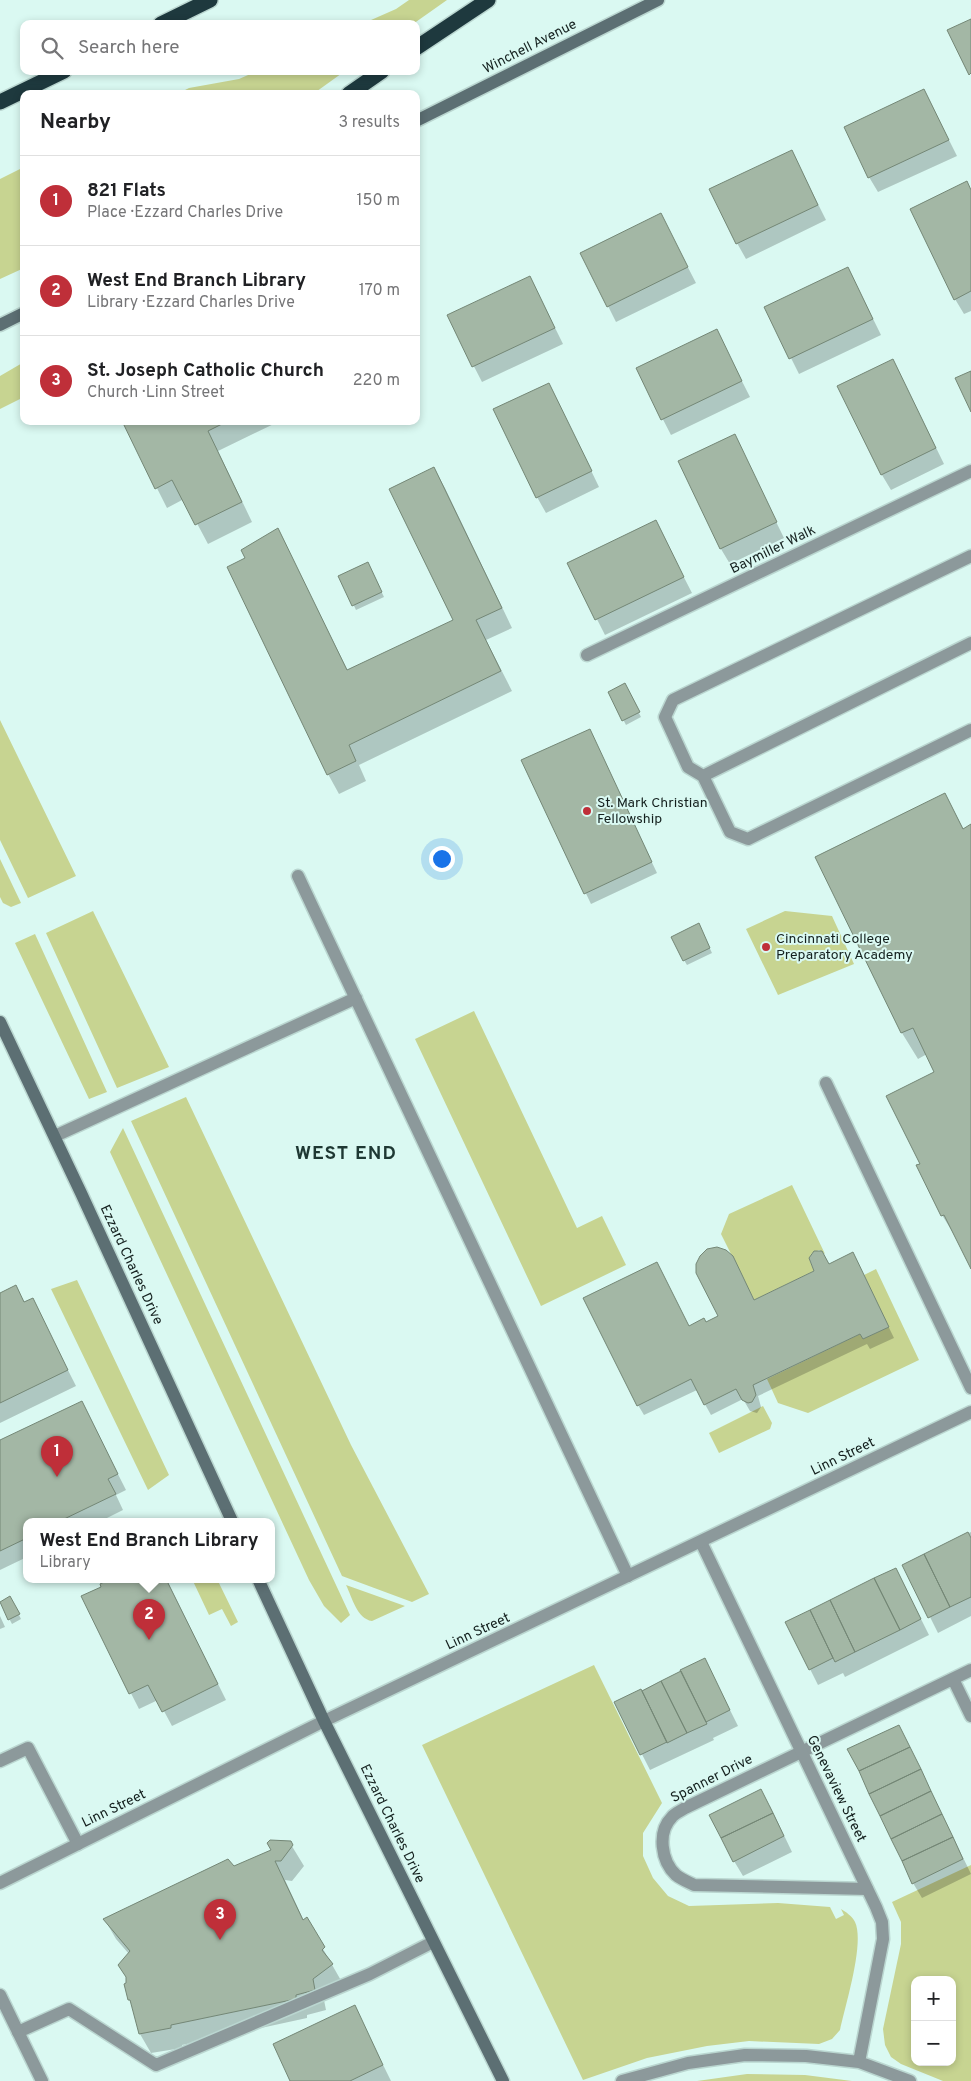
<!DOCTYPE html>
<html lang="en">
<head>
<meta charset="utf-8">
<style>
  body { margin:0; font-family:Overpass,sans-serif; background:#f2f2f2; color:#202124 }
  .controls { position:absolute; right:15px; bottom:15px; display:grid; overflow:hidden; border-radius:10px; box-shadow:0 2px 8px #0003 }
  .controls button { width:45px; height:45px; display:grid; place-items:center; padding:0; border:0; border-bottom:1px solid #e0e0e0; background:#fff; color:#202124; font:25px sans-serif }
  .you { position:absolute; left:441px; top:858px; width:18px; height:18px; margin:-12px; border:4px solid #fff; border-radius:50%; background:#1a73e8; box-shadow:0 0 0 8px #1a73e833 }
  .badge { display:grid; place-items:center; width:32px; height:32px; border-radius:50%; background:#bf2f39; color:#fff; font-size:16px; font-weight:700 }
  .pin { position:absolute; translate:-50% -41px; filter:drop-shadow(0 1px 2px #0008) }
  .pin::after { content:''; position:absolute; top:26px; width:18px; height:15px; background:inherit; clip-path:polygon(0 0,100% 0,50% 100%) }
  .popup { position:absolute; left:23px; top:1518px; width:252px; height:65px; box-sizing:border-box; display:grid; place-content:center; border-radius:10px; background:#fff; filter:drop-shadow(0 1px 4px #0005); font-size:16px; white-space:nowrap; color:#757577 }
  .popup b { font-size:19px; color:#202124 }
  .popup::after { content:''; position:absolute; left:50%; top:100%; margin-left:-10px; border:10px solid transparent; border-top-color:#fff }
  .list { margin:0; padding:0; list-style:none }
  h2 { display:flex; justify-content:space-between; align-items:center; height:65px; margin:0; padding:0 20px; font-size:21px }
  h2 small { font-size:16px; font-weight:400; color:#757577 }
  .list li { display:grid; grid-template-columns:32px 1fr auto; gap:15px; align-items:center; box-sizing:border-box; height:90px; padding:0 20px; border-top:1px solid #e0e0e0 }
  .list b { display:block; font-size:19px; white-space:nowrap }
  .list p { margin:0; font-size:16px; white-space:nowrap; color:#757577 }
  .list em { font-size:16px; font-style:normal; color:#757577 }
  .icon { flex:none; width:28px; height:28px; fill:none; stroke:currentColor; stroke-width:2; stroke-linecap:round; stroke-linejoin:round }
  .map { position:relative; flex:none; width:971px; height:2081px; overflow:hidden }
  .search { position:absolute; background:#fff; box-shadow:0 2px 8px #0003; left:20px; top:20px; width:400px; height:55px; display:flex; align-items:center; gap:12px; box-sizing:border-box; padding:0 18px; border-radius:10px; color:#757577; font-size:19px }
  .panel { position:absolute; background:#fff; box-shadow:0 2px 8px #0003; left:20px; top:90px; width:400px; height:335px; border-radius:10px }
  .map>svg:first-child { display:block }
  .green { fill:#c7d491; fill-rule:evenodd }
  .shadow { fill:#0003 }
  .building { fill:#a3b7a5; stroke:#748776 }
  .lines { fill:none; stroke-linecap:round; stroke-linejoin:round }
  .service-casing { stroke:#bad6d0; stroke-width:15 }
  .pedestrian-casing { stroke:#bad6d0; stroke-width:15 }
  .minor-casing { stroke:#bad6d0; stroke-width:15 }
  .tertiary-casing { stroke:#bad6d0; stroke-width:15 }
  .secondary-casing { stroke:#bad6d0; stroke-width:15 }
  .motorway-casing { stroke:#bad6d0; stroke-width:18 }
  .service { stroke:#8c999b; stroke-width:12 }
  .pedestrian { stroke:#8c999b; stroke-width:12 }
  .minor { stroke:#8c999b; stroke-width:12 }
  .tertiary { stroke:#8c999b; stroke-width:12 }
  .secondary { stroke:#5c6f73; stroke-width:12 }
  .motorway { stroke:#1e393e; stroke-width:15 }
  .poi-dot { fill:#bf2f39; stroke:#daf9f2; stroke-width:2 }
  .labels { text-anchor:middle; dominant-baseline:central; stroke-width:4; stroke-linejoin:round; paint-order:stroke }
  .street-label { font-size:14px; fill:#14201e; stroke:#daf9f2 }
  .poi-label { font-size:14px; fill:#14201e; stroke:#daf9f2; text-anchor:start }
  .district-label { font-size:19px; font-weight:bold; letter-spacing:1px; fill:#1e3833; stroke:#daf9f2 }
</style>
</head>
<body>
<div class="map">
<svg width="971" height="2081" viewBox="0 0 971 2081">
  <rect width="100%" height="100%" fill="#daf9f2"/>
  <!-- green -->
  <path class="green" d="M409 0H447L413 24H362L396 9Z
    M257 71H345L313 94H177L189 88 239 79Z
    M24 167V268L0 279V179Z
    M24 362V397L0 409V376Z
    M0 720 76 876 28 898 0 840Z
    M0 859 21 903 11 907 3 903 0 897Z
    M93 911 169 1067 117 1088 46 933Z
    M785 911 832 916 854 964 778 995 746 929Z
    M35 934 107 1092 89 1099 15 943Z
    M474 1011 577 1228 602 1216 626 1265 541 1306 415 1039Z
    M186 1097 351 1445 429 1594 412 1602 342 1576 131 1121Z
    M123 1128 350 1615 341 1623 324 1606 309 1580 110 1152Z
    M792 1185 825 1254 819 1250 811 1254 810 1261 814 1271 754 1300 721 1234 729 1214Z
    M876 1269 919 1360 808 1413 778 1403 767 1379 860 1334 863 1339 888 1327 864 1275Z
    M77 1280 169 1475 148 1490 51 1289Z
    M763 1406 772 1423 770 1429 719 1453 709 1433Z
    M192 1579H217L238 1622 231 1626 222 1609 209 1615Z
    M346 1585 405 1606 372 1621C357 1619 352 1597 346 1585Z
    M594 1665 662 1803 643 1833V1856L653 1878 668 1896 689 1906 778 1903 830 1907 836 1919 844 1915 841 1909C846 1912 852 1916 855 1922 865 1943 845 2006 840 2030L832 2039 819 2044 749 2041 707 2046 647 2058 583 2080 422 1745Z
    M971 1865V2081H943L901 2064 891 2057 885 2045 883 2029 901 1944V1922L892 1902ZM915 1980H952V2062H915Z
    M747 2074 805 2075 852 2081H697Z"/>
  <!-- shadow -->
  <path class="shadow" d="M924 90 957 156 878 192 869 177Z
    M792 152 826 220 746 259 737 243Z
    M971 191V311L964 314 955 299Z
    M661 215 696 283 616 322 608 306Z
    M848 268 881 335 799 374 766 308Z
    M530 277 563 344 482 382 448 316Z
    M716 330 750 397 671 435 637 369Z
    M901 376 944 464 891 490 882 475Z
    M557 400 599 487 546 513 537 497Z
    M123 421H280L218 451 252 522 208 544 184 499 167 508Z
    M734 436 784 538 730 564 721 549Z
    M434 468 445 488 512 628 486 640 512 691 359 765 366 781 339 794 328 774 288 550 348 671 454 621Z
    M655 521 692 593 605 635 569 564Z
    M370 568 384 597 356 610 340 576Z
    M624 685 641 717 626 725 609 692Z
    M589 730 657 873 591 904 523 761Z
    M945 794 964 830 971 826V1266L958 1241 942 1215 921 1164 936 1073 927 1054 918 1059 902 1033 816 857Z
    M701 930 712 953 687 965 684 960Z
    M858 1264 894 1338 870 1349 867 1344 758 1396 761 1407 757 1413 750 1411 743 1399 711 1415 697 1390 644 1415 638 1405 689 1328 706 1324 829 1265Z
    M16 1287 25 1303 32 1299 76 1386 0 1423V1294Z
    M82 1403 126 1490 116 1495 123 1510 101 1521H27V1557L0 1570V1442Z
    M971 1532V1616L938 1633 904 1565Z
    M896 1569 929 1635 845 1677 843 1673 818 1685 787 1623Z
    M113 1579H166L226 1700 172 1726 158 1700 139 1709 82 1597 102 1587 101 1584Z
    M10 1597 21 1619 12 1624 1 1603Z
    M0 1616 5 1627 0 1629Z
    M705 1660 738 1726 713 1738 714 1740 650 1770 616 1703Z
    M907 1742 971 1874 922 1898 913 1883Z
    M770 1806 792 1852 743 1876 734 1861Z
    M290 1843 304 1866 292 1881 285 1880 304 1921 306 1919 343 1984 324 2000 326 2010 307 2015V2018L182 2045V2048L151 2053 140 2034 133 2007 129 1999V1954L116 1939 105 1920Z
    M354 2006 391 2081H291Z"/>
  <!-- building -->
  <path class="building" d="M971 19V73L969 75 947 30Z
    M924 89 949 140 868 178 844 127Z
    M792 150 818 205 736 244 709 189Z
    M967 181 971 190V291L954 300 910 209Z
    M661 213 688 267 607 307 580 253Z
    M848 267 873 319 789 359 764 307Z
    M530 276 555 328 472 367 447 315Z
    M717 329 742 381 661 420 636 368Z
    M893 359 936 448 881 475 837 386Z
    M971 371V412L955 378Z
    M549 383 592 471 536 498 493 409Z
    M122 421H228L208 431 242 502 195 525 172 480 155 489Z
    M735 434 777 522 720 549 678 461Z
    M434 467 502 608 476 620 501 671 349 745 356 761 327 775 227 567 245 558 241 550 278 528 347 670 453 620 389 489Z
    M656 520 684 577 595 620 567 563Z
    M368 562 382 592 352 606 338 576Z
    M625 683 640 712 622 721 608 692Z
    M590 729 652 862 584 894 521 760Z
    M945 793 963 829 971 824V1269L944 1215 941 1216 916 1165 920 1164 886 1096 934 1072 913 1028 901 1033 815 857Z
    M699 923 710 948 683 961 671 937Z
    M717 1247 726 1250 733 1256 754 1300 814 1271 809 1258 814 1251H822L829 1264 853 1252 889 1327 863 1339 860 1334 753 1385 756 1395 752 1402 748 1403 742 1400 736 1389 704 1405 691 1379 637 1406 583 1298 657 1262 689 1326 704 1318 706 1322 718 1316 696 1273V1264L700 1256 707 1249Z
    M16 1285 24 1302 33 1298 68 1370 0 1403V1293Z
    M82 1401 118 1474 108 1479 116 1494 60 1521H27V1538L0 1551V1440Z
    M968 1532 971 1538V1597L950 1607 924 1554Z
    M924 1554 950 1607 928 1618 902 1565Z
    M896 1568 921 1619 900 1630 874 1578Z
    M874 1578 900 1630 855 1652 830 1600Z
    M110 1579H166L218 1684 162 1712 148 1685 129 1694 81 1596 101 1587 100 1584Z
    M10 1596 20 1614 8 1620 0 1602Z
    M830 1600 855 1652 835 1662 810 1610Z
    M810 1610 833 1658 809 1670 785 1622Z
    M705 1658 730 1710 706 1722 680 1670Z
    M681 1671 707 1724 687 1733 661 1681Z
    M661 1681 687 1733 667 1743 642 1691Z
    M641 1689 667 1742 640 1755 614 1702Z
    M899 1725 910 1747 859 1771 847 1749Z
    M910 1747 921 1769 869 1794 859 1771Z
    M921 1769 931 1791 880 1816 869 1794Z
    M761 1789 773 1813 721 1838 709 1815Z
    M931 1791 942 1814 891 1839 880 1816Z
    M773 1813 784 1836 733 1862 721 1838Z
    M942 1814 953 1837 902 1861 891 1839Z
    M953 1837 963 1859 912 1884 902 1861Z
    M270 1840 291 1841 293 1845 281 1861H275L303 1920 307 1917 325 1947 322 1950 333 1964 313 1979 315 1990 296 1995V1999L171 2025V2028L139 2034 130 2000H128L124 1984 126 1983V1977L118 1965 130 1951 103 1919 228 1859 234 1866 271 1850 267 1843Z
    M355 2005 383 2065 350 2081H290L273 2044Z"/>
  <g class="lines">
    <!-- service casing -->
    <g class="service-casing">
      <path id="service" d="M971 556 673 700 665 717 688 767 703 776 730 832 748 839 971 730
        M703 776 971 643
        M298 876 628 1576
        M826 1083 971 1388
        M55 1136 356 998
        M953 1679 971 1716
        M0 1761 28 1748 78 1844
        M867 1889 694 1885C688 1882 681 1879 676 1875 661 1861 657 1832 672 1817 675 1813 681 1811 685 1808L971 1670
        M18 2032 69 2009 156 2065 370 1974 433 1942"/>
    </g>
    <!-- pedestrian casing -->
    <g class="pedestrian-casing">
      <path id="pedestrian" d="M587 655 971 471"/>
    </g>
    <!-- minor casing -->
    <g class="minor-casing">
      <path id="minor" d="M701 1542 876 1907 882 1922 883 1939 859 2062
        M0 1995 42 2081
        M622 2081 688 2063 745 2055 806 2056 859 2062 910 2081"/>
    </g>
    <!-- tertiary casing -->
    <g class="tertiary-casing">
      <path id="tertiary" d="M0 1883 324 1721 971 1412"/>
    </g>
    <!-- secondary casing -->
    <g class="secondary-casing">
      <path id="secondary" d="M416 121 658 0
        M0 325 24 313
        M0 1022 81 1193 232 1521
        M258 1579 324 1721 503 2081"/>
    </g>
    <!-- motorway casing -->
    <g class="motorway-casing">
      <path id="motorway" d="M161 24 210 0
        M416 48 488 0
        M349 94 382 71
        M0 102 64 71"/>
    </g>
    <!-- service -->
    <use href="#service" class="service"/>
    <!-- pedestrian -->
    <use href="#pedestrian" class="pedestrian"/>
    <!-- minor -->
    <use href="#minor" class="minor"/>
    <!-- tertiary -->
    <use href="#tertiary" class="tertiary"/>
    <!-- secondary -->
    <use href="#secondary" class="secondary"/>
    <!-- motorway -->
    <use href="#motorway" class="motorway"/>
  </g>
  <!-- markers -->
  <g class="poi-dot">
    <circle cx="587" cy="811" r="5"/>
    <circle cx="766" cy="947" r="5"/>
  </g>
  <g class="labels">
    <!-- street labels -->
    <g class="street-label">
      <text transform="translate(530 47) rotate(-27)">Winchell Avenue</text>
      <text transform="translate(773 550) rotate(-26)">Baymiller Walk</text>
      <text transform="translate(131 1265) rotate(65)">Ezzard Charles Drive</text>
      <text transform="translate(843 1457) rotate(-26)">Linn Street</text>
      <text transform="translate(478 1632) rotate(-25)">Linn Street</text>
      <text transform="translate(712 1779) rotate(-27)">Spanner Drive</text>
      <text transform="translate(836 1789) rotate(64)">Genevaview Street</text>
      <text transform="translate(114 1809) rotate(-26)">Linn Street</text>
      <text transform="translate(392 1824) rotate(64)">Ezzard Charles Drive</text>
    </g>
    <!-- poi labels -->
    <g class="poi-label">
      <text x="597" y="803">St. Mark Christian<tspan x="597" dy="16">Fellowship</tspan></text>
      <text x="776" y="939">Cincinnati College<tspan x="776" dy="16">Preparatory Academy</tspan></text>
    </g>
    <!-- district labels -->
    <g class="district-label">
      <text x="346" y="1154">WEST END</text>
    </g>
  </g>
</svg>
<div class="controls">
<button>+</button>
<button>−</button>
</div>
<div class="you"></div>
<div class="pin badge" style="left:57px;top:1477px">1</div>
<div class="pin badge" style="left:149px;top:1640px">2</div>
<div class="popup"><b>West End Branch Library</b>Library</div>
<div class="pin badge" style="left:220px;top:1940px">3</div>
<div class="search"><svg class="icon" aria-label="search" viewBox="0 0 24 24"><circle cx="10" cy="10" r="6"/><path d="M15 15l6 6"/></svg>Search here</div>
<section class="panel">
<h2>Nearby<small>3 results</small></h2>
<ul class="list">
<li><span class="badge">1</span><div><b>821 Flats</b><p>Place · Ezzard Charles Drive</p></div><em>150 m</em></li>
<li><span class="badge">2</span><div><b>West End Branch Library</b><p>Library · Ezzard Charles Drive</p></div><em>170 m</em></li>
<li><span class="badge">3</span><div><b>St. Joseph Catholic Church</b><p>Church · Linn Street</p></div><em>220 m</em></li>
</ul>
</section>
</div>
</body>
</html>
